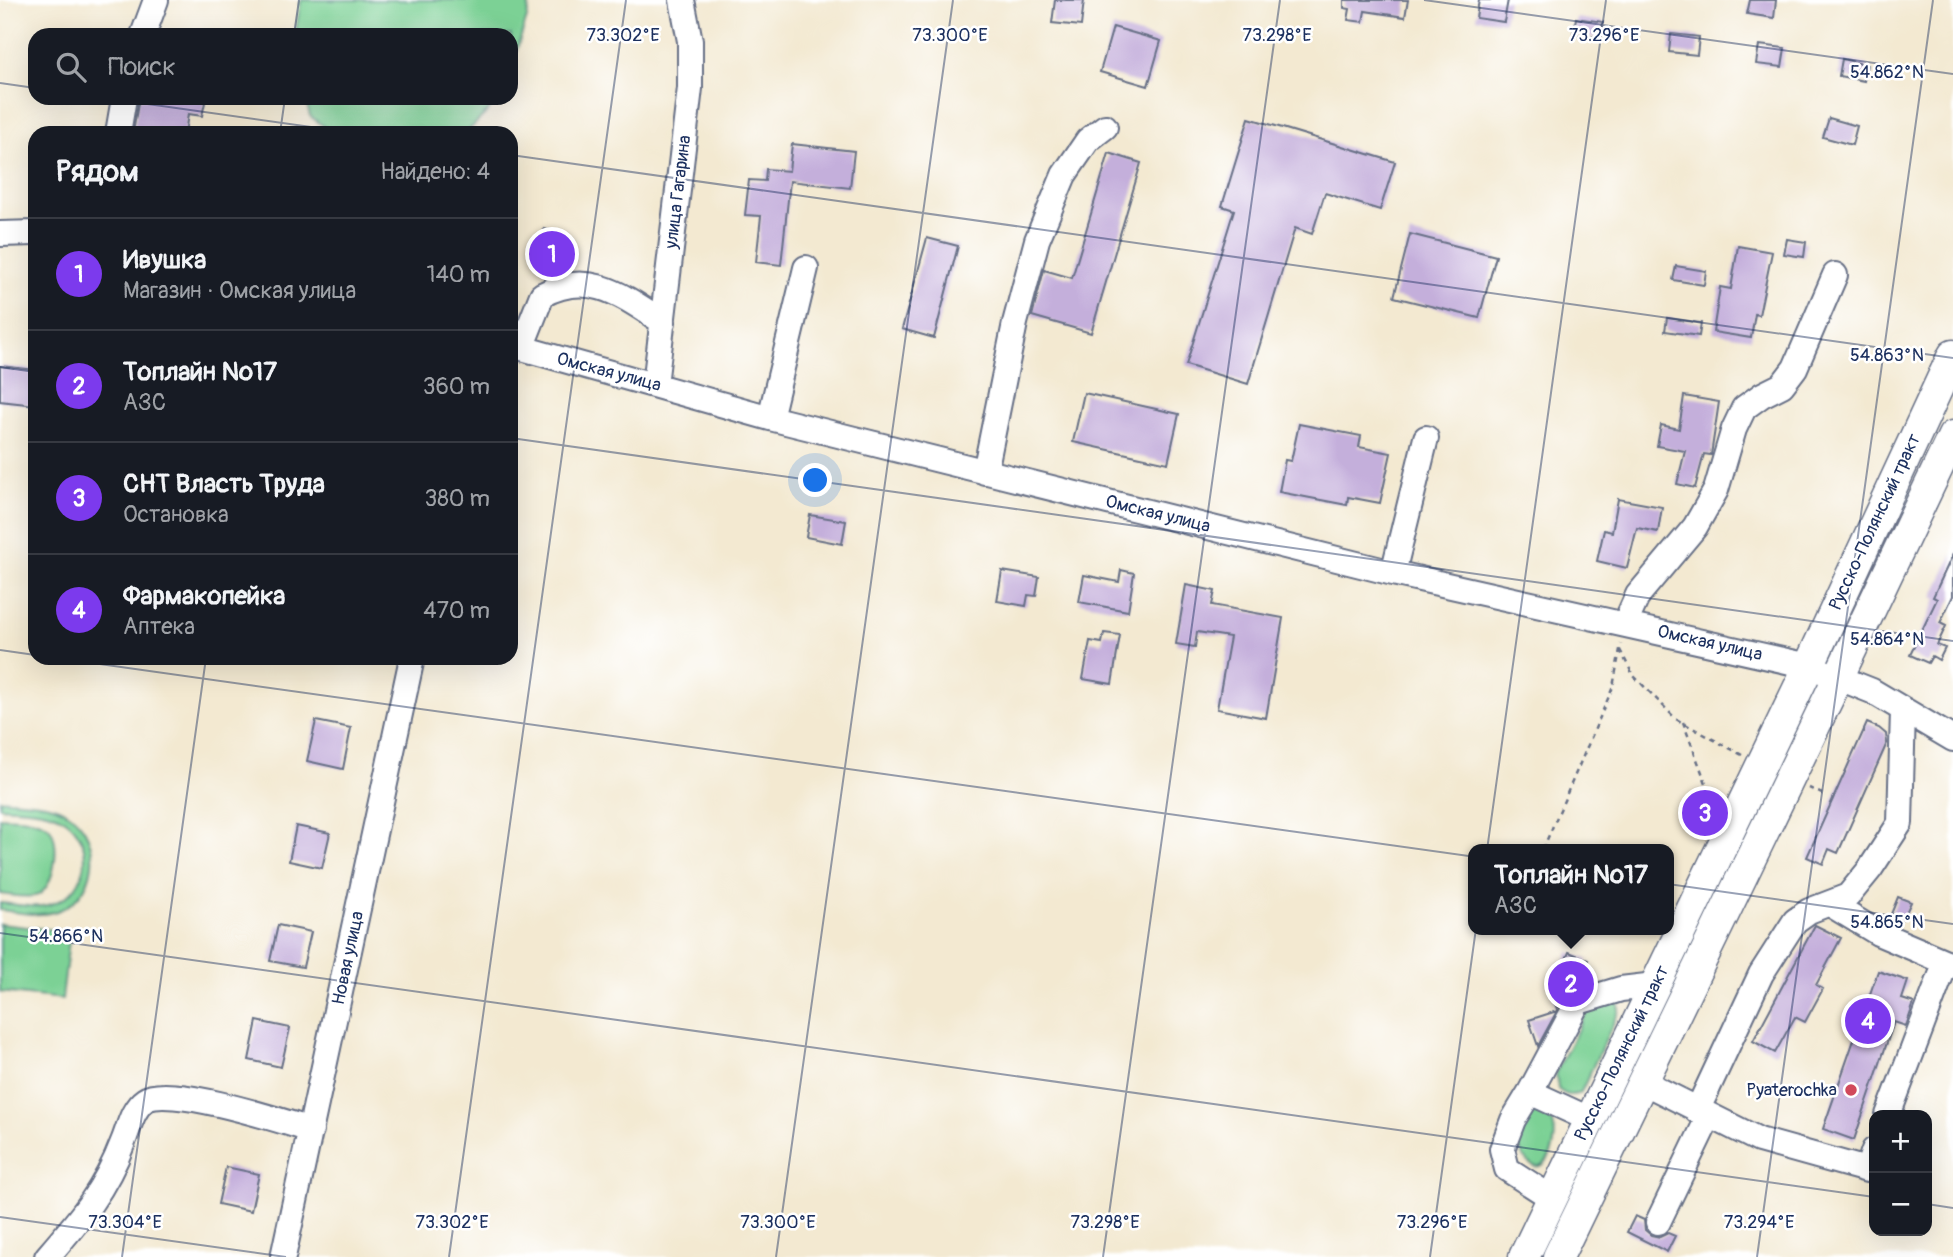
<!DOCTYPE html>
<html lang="ru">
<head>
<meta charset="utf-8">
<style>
  body { margin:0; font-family:Pangolin,sans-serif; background:#20242c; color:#f1f3f6 }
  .controls { position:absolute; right:21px; bottom:21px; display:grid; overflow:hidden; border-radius:14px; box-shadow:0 7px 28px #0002 }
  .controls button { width:63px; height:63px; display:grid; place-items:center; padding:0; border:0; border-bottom:2px solid #363941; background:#171b24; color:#f1f3f6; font:35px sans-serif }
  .you { position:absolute; left:816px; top:481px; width:24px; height:24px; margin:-18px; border:5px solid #fff; border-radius:50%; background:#1a73e8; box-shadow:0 0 0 10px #1a73e833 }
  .badge { display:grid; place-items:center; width:46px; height:46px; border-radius:50%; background:#7c3aed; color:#fff; font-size:23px; font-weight:700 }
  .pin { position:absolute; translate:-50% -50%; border:4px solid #fff; box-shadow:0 2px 7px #0006 }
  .popup { position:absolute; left:1468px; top:844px; width:206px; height:91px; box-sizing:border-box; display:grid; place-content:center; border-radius:14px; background:#171b24; filter:drop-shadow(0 2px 5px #0005); font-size:23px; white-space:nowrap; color:#9ea1a6 }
  .popup b { font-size:26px; color:#f1f3f6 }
  .popup::after { content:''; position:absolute; left:50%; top:100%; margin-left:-14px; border:14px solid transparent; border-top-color:#171b24 }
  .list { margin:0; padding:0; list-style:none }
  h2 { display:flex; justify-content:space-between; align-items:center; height:91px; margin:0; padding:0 28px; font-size:30px }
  h2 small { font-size:23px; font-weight:400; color:#9ea1a6 }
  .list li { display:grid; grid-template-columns:46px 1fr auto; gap:21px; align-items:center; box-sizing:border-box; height:112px; padding:0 28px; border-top:2px solid #363941 }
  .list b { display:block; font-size:26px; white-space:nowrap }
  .list p { margin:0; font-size:23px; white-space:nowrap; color:#9ea1a6 }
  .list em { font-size:23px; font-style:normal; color:#9ea1a6 }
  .icon { flex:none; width:38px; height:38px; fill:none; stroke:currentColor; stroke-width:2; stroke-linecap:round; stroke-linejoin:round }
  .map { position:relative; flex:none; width:1953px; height:1257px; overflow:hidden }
  .search { position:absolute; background:#171b24; box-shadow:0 7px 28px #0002; left:28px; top:28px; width:490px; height:77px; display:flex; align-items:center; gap:18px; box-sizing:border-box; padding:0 24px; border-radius:21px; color:#9ea1a6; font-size:26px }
  .panel { position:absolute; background:#171b24; box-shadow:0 7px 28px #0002; left:28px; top:126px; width:490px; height:539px; border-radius:21px }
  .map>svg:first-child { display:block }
  .green { fill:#7bd195; stroke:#4b807a; stroke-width:2 }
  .building { fill:#c4afdb }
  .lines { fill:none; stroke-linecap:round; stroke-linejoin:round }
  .minor-casing { stroke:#677086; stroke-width:28 }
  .major-casing { stroke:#677086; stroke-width:33 }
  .path { stroke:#677086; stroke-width:2.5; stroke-dasharray:5 5; stroke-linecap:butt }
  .minor { stroke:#fff; stroke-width:24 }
  .major { stroke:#fff; stroke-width:30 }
  .ticks { fill:none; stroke:#1b2f5e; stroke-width:2; stroke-opacity:0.45 }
  .poi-dot { fill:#d1495b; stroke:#fff; stroke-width:2.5 }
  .labels { text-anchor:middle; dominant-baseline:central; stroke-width:5; stroke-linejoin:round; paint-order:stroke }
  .street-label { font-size:18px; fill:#1b2f5e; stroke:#fff }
  .poi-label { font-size:18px; fill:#1b2f5e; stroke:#fff; text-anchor:end }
  .ticks-label { font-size:18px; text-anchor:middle; fill:#1b2f5e; stroke:#fff; stroke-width:5; stroke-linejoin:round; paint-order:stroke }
</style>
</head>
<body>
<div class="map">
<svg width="1953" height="1257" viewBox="0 0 1953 1257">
  <rect width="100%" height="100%" fill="#fff"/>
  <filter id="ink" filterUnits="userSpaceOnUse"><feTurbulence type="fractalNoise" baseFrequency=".0143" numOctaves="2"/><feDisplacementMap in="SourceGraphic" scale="14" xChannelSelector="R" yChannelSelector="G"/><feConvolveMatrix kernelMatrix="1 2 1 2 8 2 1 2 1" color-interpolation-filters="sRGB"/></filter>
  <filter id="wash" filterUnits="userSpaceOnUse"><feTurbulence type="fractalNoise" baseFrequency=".00686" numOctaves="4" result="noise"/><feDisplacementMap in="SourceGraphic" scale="28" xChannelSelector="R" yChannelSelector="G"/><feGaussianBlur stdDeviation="1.57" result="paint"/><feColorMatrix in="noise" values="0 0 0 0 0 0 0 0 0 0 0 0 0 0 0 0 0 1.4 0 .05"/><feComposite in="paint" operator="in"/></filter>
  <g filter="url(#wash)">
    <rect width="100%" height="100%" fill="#f3e9d1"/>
    <!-- green -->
    <path class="green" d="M301 0H530L527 18 511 67V35H295Z
      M305 98H501L466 133H333L310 116Z
      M0 799C22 802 49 800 68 813 106 838 98 899 54 912 36 917 17 912 0 910V903C17 904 38 910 54 903 90 890 96 840 64 819 47 808 20 809 0 807Z
      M0 817C14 818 37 817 48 826 62 839 55 887 38 895 27 899 12 895 0 894Z
      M0 924 70 932 62 999 0 992Z
      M1614 996 1619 1003V1011L1581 1092C1571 1097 1566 1096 1558 1089L1556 1072 1587 1011Z
      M1530 1108C1570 1108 1554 1173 1534 1166 1524 1163 1519 1147 1515 1139Z"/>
    <g id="blocks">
      <!-- building -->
      <path class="building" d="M1055 0H1084L1081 26 1052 23Z
        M1344 0H1408L1405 17 1365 11 1363 22 1348 20 1350 9 1344 8Z
        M1479 0H1508L1504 22 1476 18Z
        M1750 0H1776L1774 18 1747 14Z
        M1576 18 1603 22 1601 38 1573 34Z
        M1113 27 1161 41 1148 86 1100 72Z
        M1671 34 1699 37 1697 55 1669 52Z
        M1759 45 1785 48 1782 67 1756 64Z
        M1842 59 1867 65 1864 81 1839 76Z
        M139 98H206L202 116 188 114 185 133 133 132Z
        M1249 118 1395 162 1380 210 1325 193 1312 234 1295 228 1248 384 1186 365 1234 210 1222 206Z
        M1829 118 1857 126 1852 145 1823 137Z
        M792 144 854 151 850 188 790 181 781 265 756 262 761 216 745 215 749 180 765 181 766 169 789 171Z
        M1109 153 1141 163 1091 333 1032 316 1044 270 1072 278Z
        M544 229 567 234 563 262 539 257Z
        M1410 234 1496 256 1479 318 1394 297Z
        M927 238 958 246 934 338 902 329Z
        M1787 239 1806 242 1804 257 1784 254Z
        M1738 246 1772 252 1759 315 1755 314 1751 338 1713 332 1720 287 1731 289Z
        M1676 266 1706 271 1704 285 1673 280Z
        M1667 318 1701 323 1699 336 1665 331Z
        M0 366 35 370V405L0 401Z
        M1084 393 1179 414 1168 463 1073 442Z
        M1684 396 1719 402 1711 455 1704 454 1695 488 1677 484 1685 451 1657 446 1661 425 1679 429Z
        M1299 424 1361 436 1359 447 1391 453 1380 503 1348 497 1347 505 1279 492 1285 460 1291 461Z
        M1618 499 1662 507 1658 532 1637 528 1627 568 1597 561 1604 530 1612 532Z
        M810 515 846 521 842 544 806 537Z
        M1953 554V596L1940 623 1946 626 1937 645 1945 648 1939 660 1932 656 1928 663 1910 655 1937 599 1933 597Z
        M1121 570 1134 573 1128 611 1079 602 1084 575 1119 582Z
        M1002 571 1039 577 1036 596 1028 595 1026 606 997 601Z
        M1186 585 1215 591 1212 605 1283 618 1266 718 1217 709 1230 637 1197 632 1195 647 1176 644Z
        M1104 633 1120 635 1112 684 1083 679 1090 641 1102 643Z
        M316 721 351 728 343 769 307 761Z
        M1867 723 1879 728 1886 734 1887 743 1838 853 1829 849 1823 864 1807 857Z
        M296 826 330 833 322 868 289 861Z
        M1898 897 1911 902 1903 919 1891 914Z
        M278 925 311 932 303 967 270 961Z
        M1815 925 1841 938 1816 985 1823 989 1805 1022 1795 1017 1775 1053 1753 1041Z
        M1569 952 1588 960 1581 978 1578 976 1573 988 1565 995 1557 1009 1549 984 1557 982Z
        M1878 971 1908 981 1902 999 1914 1003 1906 1026 1894 1022 1854 1140 1823 1129Z
        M1557 1011 1538 1046 1529 1020Z
        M257 1021 290 1028 281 1067 249 1060Z
        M226 1167 259 1174 251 1211 218 1204Z
        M1635 1216 1644 1220 1645 1230 1651 1235 1660 1237 1668 1233 1675 1236 1667 1252 1627 1232Z"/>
    </g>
  </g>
  <g filter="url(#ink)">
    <use href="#blocks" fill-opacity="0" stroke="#677086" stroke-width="2"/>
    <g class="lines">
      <!-- minor casing -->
      <g class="minor-casing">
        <path id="minor" d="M143 35 156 0
          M118 133 124 98
          M0 234 35 233
          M511 345 770 418 1393 573 1809 666 1872 691 1953 739
          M521 348 542 295C589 269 623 296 663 322
          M655 385 690 88V41L682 0
          M770 418 806 268
          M985 472 1015 323 1037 240 1064 175 1088 140 1105 127
          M1393 573 1426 438
          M1625 624 1638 595 1695 527 1716 490 1734 429 1744 408 1762 395 1782 385 1795 368 1835 275
          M1830 904 1878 933 1953 965
          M1643 1082 1759 1140 1867 1170 1874 1150
          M1530 1092 1513 1120 1502 1149 1507 1169 1552 1198
          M1697 1111 1761 974 1795 921 1809 911 1848 896 1870 869 1900 823 1903 710
          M1888 1115 1946 962
          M1591 1120 1530 1092 1578 1002 1621 989 1655 985
          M1658 1222 1709 1116
          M47 1257C80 1219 105 1190 123 1142 129 1128 132 1109 145 1100 168 1084 282 1121 311 1130
          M283 1257 412 658"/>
      </g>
      <!-- major casing -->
      <g class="major-casing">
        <path id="major" d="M1524 1257 1809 666 1953 355
          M1558 1257 1839 676 1953 436"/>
      </g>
      <!-- path -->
      <path class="path" d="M1620 650 1633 675 1676 719 1742 755
        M1683 722 1715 807
        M1809 788 1822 794
        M1543 849 1613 687 1621 644"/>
      <!-- minor -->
      <use href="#minor" class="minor"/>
      <!-- major -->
      <use href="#major" class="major"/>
    </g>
  </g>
  <!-- ticks -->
  <path class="ticks" d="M1424 0 1953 74M294 35 299 0M0 83 35 88M105 98 354 133M280 133 285 98M511 155 1953 358M0 367 35 372M511 438 1953 641M0 650 35 655M57 658 1953 924M0 933 1874 1197M1927 1204 1953 1208M0 1217 286 1257M122 1257 206 658M449 1257 626 0M776 1257 953 0M1103 1257 1280 0M1430 1257 1606 0M1757 1257 1933 0"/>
  <!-- markers -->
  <circle class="poi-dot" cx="1851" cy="1090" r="7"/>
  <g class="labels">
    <!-- street labels -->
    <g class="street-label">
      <text transform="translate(678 192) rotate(-83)">улица Гагарина</text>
      <text transform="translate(609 372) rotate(15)">Омская улица</text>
      <text transform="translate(1158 514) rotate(14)">Омская улица</text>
      <text transform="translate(1875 522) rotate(-65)">Русско-Полянский тракт</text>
      <text transform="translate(1710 643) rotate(13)">Омская улица</text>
      <text transform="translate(348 958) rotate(-78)">Новая улица</text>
      <text transform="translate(1622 1053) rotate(-64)">Русско-Полянский тракт</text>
    </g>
    <!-- poi labels -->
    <g class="poi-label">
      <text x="1837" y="1090">Pyaterochka</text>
    </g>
  </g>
  <g class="ticks-label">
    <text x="623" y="41">73.302°E</text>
    <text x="950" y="41">73.300°E</text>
    <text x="1277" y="41">73.298°E</text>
    <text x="1604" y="41">73.296°E</text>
    <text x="1887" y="78">54.862°N</text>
    <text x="1887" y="361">54.863°N</text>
    <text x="1887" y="645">54.864°N</text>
    <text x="1887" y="928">54.865°N</text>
    <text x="66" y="942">54.866°N</text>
    <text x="125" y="1228">73.304°E</text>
    <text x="452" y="1228">73.302°E</text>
    <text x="778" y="1228">73.300°E</text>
    <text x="1105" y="1228">73.298°E</text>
    <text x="1432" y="1228">73.296°E</text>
    <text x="1759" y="1228">73.294°E</text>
  </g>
</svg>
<div class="controls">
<button>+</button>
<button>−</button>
</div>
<div class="you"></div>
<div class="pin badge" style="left:552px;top:254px">1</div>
<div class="pin badge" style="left:1571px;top:984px">2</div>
<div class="popup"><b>Топлайн №17</b>АЗС</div>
<div class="pin badge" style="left:1705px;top:813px">3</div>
<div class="pin badge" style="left:1868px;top:1021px">4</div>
<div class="search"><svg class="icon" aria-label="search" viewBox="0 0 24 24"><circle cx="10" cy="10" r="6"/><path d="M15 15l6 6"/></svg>Поиск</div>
<section class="panel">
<h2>Рядом<small>Найдено: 4</small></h2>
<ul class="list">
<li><span class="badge">1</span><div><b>Ивушка</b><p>Магазин · Омская улица</p></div><em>140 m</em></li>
<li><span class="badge">2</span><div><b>Топлайн №17</b><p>АЗС</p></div><em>360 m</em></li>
<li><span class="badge">3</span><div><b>СНТ Власть Труда</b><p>Остановка</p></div><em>380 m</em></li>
<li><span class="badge">4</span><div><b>Фармакопейка</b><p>Аптека</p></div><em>470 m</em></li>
</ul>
</section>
</div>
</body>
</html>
